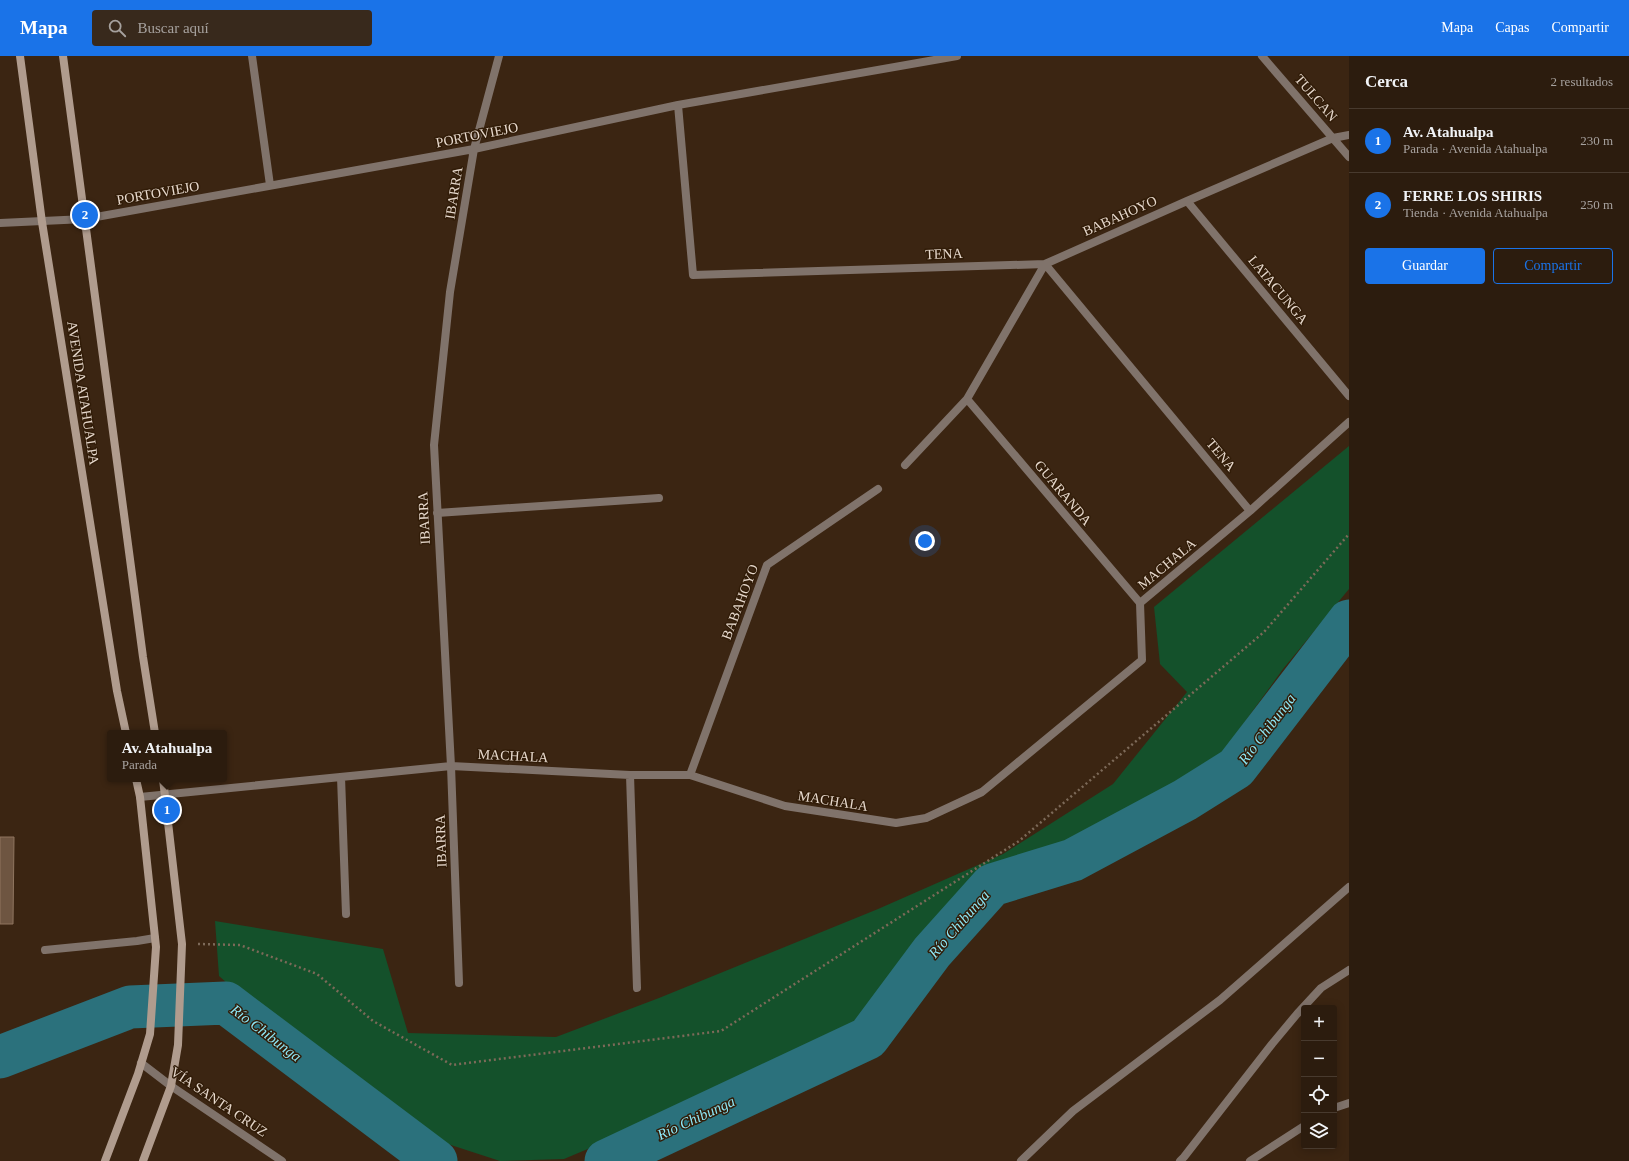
<!DOCTYPE html>
<html lang="es">
<head>
<meta charset="utf-8">
<style>
  body { margin:0; font-family:"Times New Roman",serif; background:#38291c; color:#f1f3f6 }
  .controls { position:absolute; right:12px; bottom:12px; display:grid; overflow:hidden; border-radius:4px; box-shadow:0 2px 10px #0003 }
  .controls button { width:36px; height:36px; display:grid; place-items:center; padding:0; border:0; border-bottom:1px solid #483a2e; background:#2c1c0e; color:#f1f3f6; font:20px sans-serif }
  .you { position:absolute; left:925px; top:485px; width:14px; height:14px; margin:-10px; border:3px solid #fff; border-radius:50%; background:#1a73e8; box-shadow:0 0 0 6px #1a73e833 }
  .badge { display:grid; place-items:center; width:26px; height:26px; border-radius:50%; background:#1a73e8; color:#fff; font-size:13px; font-weight:700 }
  .pin { position:absolute; translate:-50% -50%; border:2px solid #fff; box-shadow:0 1px 4px #0006 }
  .popup { position:absolute; left:107px; top:674px; width:120px; height:52px; box-sizing:border-box; display:grid; place-content:center; border-radius:4px; background:#2c1c0e; filter:drop-shadow(0 1px 3px #0005); font-size:13px; white-space:nowrap; color:#a6a19e }
  .popup b { font-size:15px; color:#f1f3f6 }
  .popup::after { content:''; position:absolute; left:50%; top:100%; margin-left:-8px; border:8px solid transparent; border-top-color:#2c1c0e }
  .list { margin:0; padding:0; list-style:none }
  h2 { display:flex; justify-content:space-between; align-items:center; height:52px; margin:0; padding:0 16px; font-size:17px }
  h2 small { font-size:13px; font-weight:400; color:#a6a19e }
  .list li { display:grid; grid-template-columns:26px 1fr auto; gap:12px; align-items:center; box-sizing:border-box; height:64px; padding:0 16px; border-top:1px solid #483a2e }
  .list b { display:block; font-size:15px; white-space:nowrap }
  .list p { margin:0; font-size:13px; white-space:nowrap; color:#a6a19e }
  .list em { font-size:13px; font-style:normal; color:#a6a19e }
  .actions { display:flex; gap:8px; padding:12px 16px }
  .actions a { flex:1; padding:9px 0; border:1px solid #1a73e8; border-radius:4px; text-align:center; font-size:14px; color:#1a73e8 }
  .actions .main { background:#1a73e8; color:#fff }
  .icon { flex:none; width:22px; height:22px; fill:none; stroke:currentColor; stroke-width:2; stroke-linecap:round; stroke-linejoin:round }
  .map { position:relative; flex:none; width:1349px; height:1105px; overflow:hidden }
  header { display:flex; align-items:center; gap:24px; box-sizing:border-box; height:56px; padding:0 20px; background:#1a73e8; color:#fff }
  header strong { font-size:19px }
  nav { display:flex; gap:22px; margin-inline-start:auto; font-size:14px }
  .search { width:280px; height:36px; background:#38291c; display:flex; align-items:center; gap:10px; box-sizing:border-box; padding:0 14px; border-radius:4px; color:#a6a19e; font-size:15px }
  main { display:flex }
  aside { flex:1; background:#2c1c0e }
  .map>svg:first-child { display:block }
  .green { fill:#14512b }
  .lines { fill:none; stroke-linecap:round; stroke-linejoin:round }
  .river { stroke:#2b717c; stroke-width:43 }
  .building { fill:#6e5541; stroke:#8f755f }
  .path { stroke:#7d6a59; stroke-width:2.5; stroke-dasharray:2 3; stroke-linecap:butt }
  .minor { stroke:#80736b; stroke-width:8 }
  .secondary { stroke:#b09c8e; stroke-width:8 }
  .labels { text-anchor:middle; dominant-baseline:central; stroke-width:3; stroke-linejoin:round; paint-order:stroke }
  .street-label { font-size:14px; fill:#e7d9cd; stroke:#311c08 }
  .water-label { font-size:15px; font-style:italic; fill:#8de7f6; stroke:#311c08 }
</style>
</head>
<body>
<header>
<strong>Mapa</strong>
<div class="search"><svg class="icon" aria-label="search" viewBox="0 0 24 24"><circle cx="10" cy="10" r="6"/><path d="M15 15l6 6"/></svg>Buscar aquí</div>
<nav><a>Mapa</a><a>Capas</a><a>Compartir</a></nav>
</header>
<main>
<div class="map">
<svg width="1349" height="1105" viewBox="0 0 1349 1105">
  <rect width="100%" height="100%" fill="#3b2512"/>
  <!-- green -->
  <path class="green" d="M1349 390V533L1283 613 1207 718 1110 768 949 859 900 906 846 976 704 1044 564 1103 500 1105 414 1077 312 1001 219 920 215 865 383 893 408 977 556 981 659 942 878 853 1003 798 1113 728 1187 636 1160 608 1154 551Z"/>
  <g class="lines">
    <!-- river -->
    <path class="river" d="M0 1001 130 951 226 947 436 1105
      M606 1105 868 982 932 896 992 829 1073 804 1185 744 1236 712 1349 565"/>
  </g>
  <!-- building -->
  <path class="building" d="M0 781H14L13 868H0Z"/>
  <g class="lines">
    <!-- path -->
    <path class="path" d="M198 888 240 889 317 918 373 965 452 1009 721 975 1019 785 1264 576 1349 478"/>
    <!-- minor -->
    <path class="minor" d="M252 0 270 129
      M1262 0 1349 101
      M678 49 693 219 1045 208
      M1187 145 1349 340
      M0 167 85 163 474 93 678 49 957 0
      M1045 208 1250 455
      M967 343 1140 547
      M905 409 967 343 1045 208 1187 145 1333 82 1349 79
      M437 457 659 442
      M630 719 637 932
      M690 719 767 509 878 433
      M341 721 346 858
      M140 741 451 710 630 719H690L785 750 896 767 926 762 982 736 1142 604 1140 547 1250 455 1349 366
      M45 894 137 885 155 882
      M459 927 451 710 434 389 450 236 474 93 499 0
      M141 1007 171 1030 282 1105
      M1334 1052 1349 1047
      M1021 1105 1073 1055 1220 944 1349 831
      M1180 1105 1184 1101 1272 988 1297 958 1321 932 1349 914
      M1250 1105 1304 1070"/>
    <!-- secondary -->
    <path class="secondary" d="M20 0 42 166 117 635 126 677
      M63 0 143 601 155 677
      M105 1105 138 1018 150 978 156 891 140 741 136 723
      M143 1105 171 1030 178 989 182 888 163 723"/>
  </g>
  <g class="labels">
    <!-- street labels -->
    <g class="street-label">
      <text transform="translate(1316 42) rotate(49)">TULCAN</text>
      <text transform="translate(477 79) rotate(-11)">PORTOVIEJO</text>
      <text transform="translate(158 137) rotate(-10)">PORTOVIEJO</text>
      <text transform="translate(454 137) rotate(-81)">IBARRA</text>
      <text transform="translate(1120 160) rotate(-24)">BABAHOYO</text>
      <text transform="translate(944 198) rotate(-2)">TENA</text>
      <text transform="translate(1278 234) rotate(50)">LATACUNGA</text>
      <text transform="translate(83 337) rotate(81)">AVENIDA ATAHUALPA</text>
      <text transform="translate(1221 399) rotate(50)">TENA</text>
      <text transform="translate(1063 437) rotate(50)">GUARANDA</text>
      <text transform="translate(424 462) rotate(-93)">IBARRA</text>
      <text transform="translate(1167 508) rotate(-40)">MACHALA</text>
      <text transform="translate(740 546) rotate(-69)">BABAHOYO</text>
      <text transform="translate(513 700) rotate(3)">MACHALA</text>
      <text transform="translate(833 745) rotate(9)">MACHALA</text>
      <text transform="translate(441 785) rotate(-92)">IBARRA</text>
      <text transform="translate(219 1046) rotate(34)">VÍA SANTA CRUZ</text>
    </g>
    <!-- water labels -->
    <g class="water-label">
      <text transform="translate(1267 673) rotate(-53)">Río Chibunga</text>
      <text transform="translate(959 868) rotate(-49)">Río Chibunga</text>
      <text transform="translate(266 977) rotate(37)">Río Chibunga</text>
      <text transform="translate(696 1062) rotate(-25)">Río Chibunga</text>
    </g>
  </g>
</svg>
<div class="controls">
<button>+</button>
<button>−</button>
<button><svg class="icon" aria-label="locate" viewBox="0 0 24 24"><circle cx="12" cy="12" r="6"/><path d="M12 2v4M12 18v4M2 12h4M18 12h4"/></svg></button>
<button><svg class="icon" aria-label="layers" viewBox="0 0 24 24"><path d="M12 4l9 5-9 5-9-5zM3 14l9 5 9-5"/></svg></button>
</div>
<div class="you"></div>
<div class="pin badge" style="left:167px;top:754px">1</div>
<div class="popup"><b>Av. Atahualpa</b>Parada</div>
<div class="pin badge" style="left:85px;top:159px">2</div>
</div>
<aside>
<h2>Cerca<small>2 resultados</small></h2>
<ul class="list">
<li><span class="badge">1</span><div><b>Av. Atahualpa</b><p>Parada · Avenida Atahualpa</p></div><em>230 m</em></li>
<li><span class="badge">2</span><div><b>FERRE LOS SHIRIS</b><p>Tienda · Avenida Atahualpa</p></div><em>250 m</em></li>
</ul>
<div class="actions"><a class="main">Guardar</a><a>Compartir</a></div>
</aside>
</main>
</body>
</html>
